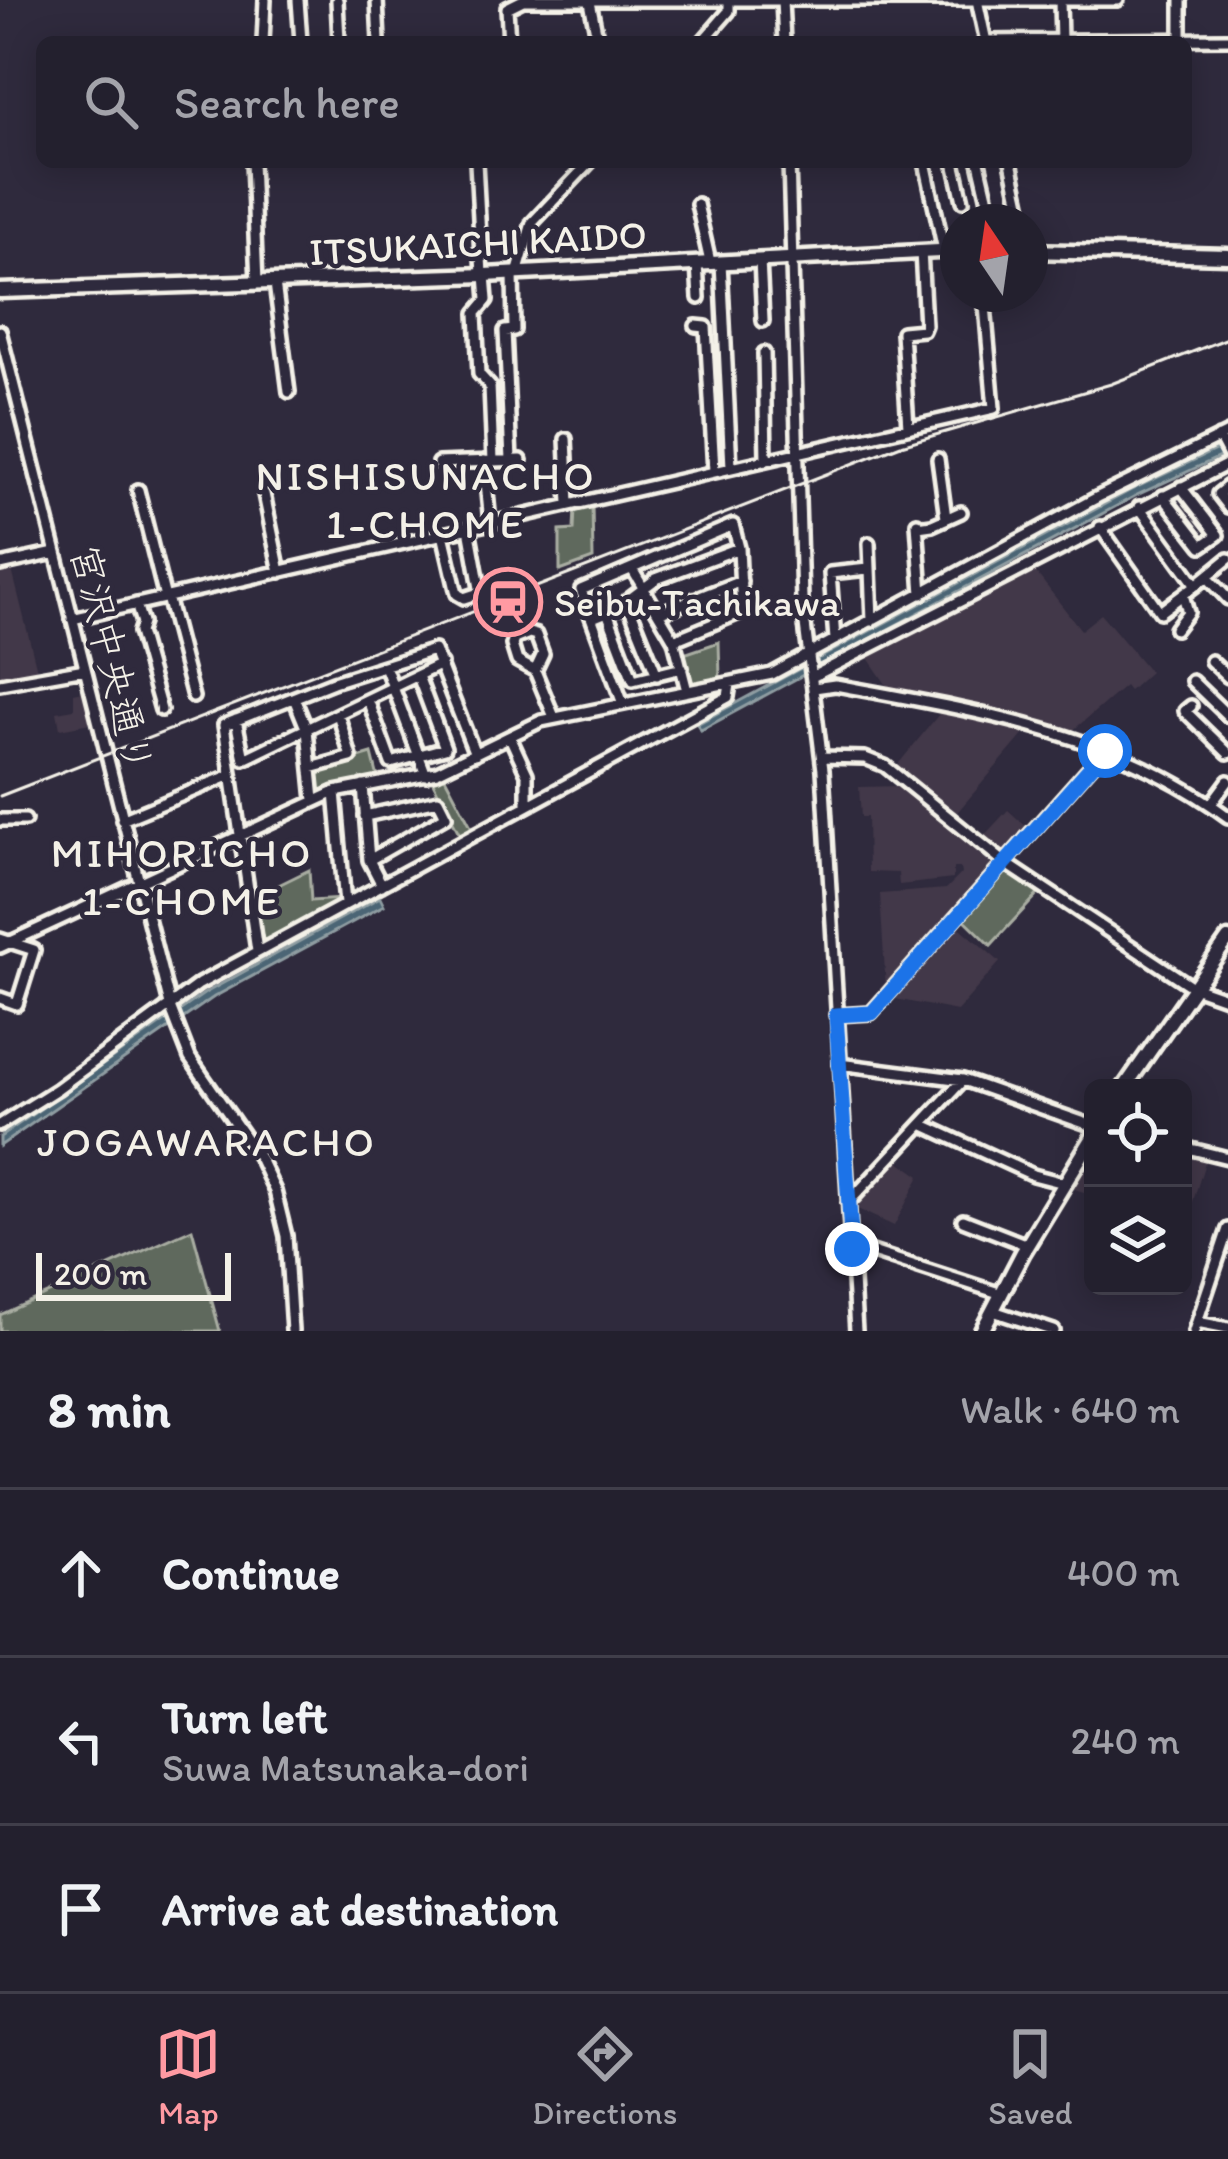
<!DOCTYPE html>
<html lang="en">
<head>
<meta charset="utf-8">
<style>
  body { margin:0; font-family:Itim,"Klee One",sans-serif; background:#2b2836; color:#f1f3f6 }
  .controls { position:absolute; right:36px; bottom:36px; display:grid; overflow:hidden; border-radius:18px; box-shadow:0 6px 30px #0003 }
  .controls button { width:108px; height:108px; display:grid; place-items:center; padding:0; border:0; border-bottom:3px solid #403e4a; background:#23202e; color:#f1f3f6; font:60px sans-serif }
  .compass { position:absolute; left:940px; top:204px; width:108px; height:108px; border-radius:50%; background:#23202e; box-shadow:0 6px 30px #0003; rotate:347deg }
  .scale { position:absolute; left:36px; bottom:30px; width:195px; box-sizing:border-box; padding-left:12px; border:6px solid #f4f1e8; border-top:0; font-size:33px; line-height:42px; white-space:nowrap; color:#f4f1e8; -webkit-text-stroke:9px #2f2a3d; paint-order:stroke }
  .stop { position:absolute; width:36px; height:36px; margin:-27px; border:9px solid #1a73e8; border-radius:50%; background:#fff }
  .stop.end { background:#1a73e8; border-color:#fff; box-shadow:0 3px 12px #0008 }
  .list { margin:0; padding:0; list-style:none }
  h2 { display:flex; justify-content:space-between; align-items:center; height:156px; margin:0; padding:0 48px; font-size:51px }
  h2 small { font-size:39px; font-weight:400; color:#a3a3aa }
  .list li { display:grid; grid-template-columns:78px 1fr auto; gap:36px; align-items:center; box-sizing:border-box; height:168px; padding:0 48px; border-top:3px solid #403e4a }
  .list b { display:block; font-size:45px; white-space:nowrap }
  .list p { margin:0; font-size:39px; white-space:nowrap; color:#a3a3aa }
  .list em { font-size:39px; font-style:normal; color:#a3a3aa }
  .icon { flex:none; width:66px; height:66px; fill:none; stroke:currentColor; stroke-width:2; stroke-linecap:round; stroke-linejoin:round }
  .map { position:relative; flex:none; width:1228px; height:1331px; overflow:hidden }
  .search { position:absolute; background:#23202e; box-shadow:0 6px 30px #0003; left:36px; right:36px; top:36px; height:132px; display:flex; align-items:center; gap:30px; box-sizing:border-box; padding:0 42px; border-radius:18px; color:#a3a3aa; font-size:45px }
  .sheet { height:660px; background:#23202e }
  nav { display:flex; justify-content:space-around; align-items:center; box-sizing:border-box; height:168px; border-top:3px solid #403e4a; background:#23202e; font-size:33px; color:#a3a3aa }
  nav a { display:grid; justify-items:center; gap:6px }
  nav .on { color:#ff9aa2 }
  .map>svg:first-child { display:block }
  .built { fill:#423848 }
  .green { fill:#5e695d; stroke:#a9ada2; stroke-width:3 }
  .water { fill:#4b6574; stroke:#8f9da2; stroke-width:3 }
  .lines { fill:none; stroke-linecap:round; stroke-linejoin:round }
  .stream { stroke:#8f9da2; stroke-width:3 }
  .minor-casing { stroke:#f4f1e8; stroke-width:18 }
  .major-casing { stroke:#f4f1e8; stroke-width:21 }
  .minor { stroke:#2f2a3d; stroke-width:9 }
  .major { stroke:#2f2a3d; stroke-width:12 }
  .rail { stroke:#f4f1e8; stroke-width:3 }
  .route { stroke:#1a73e8; stroke-width:15 }
  .labels { text-anchor:middle; dominant-baseline:central; stroke-width:9; stroke-linejoin:round; paint-order:stroke }
  .street-label { font-size:39px; fill:#f4f1e8; stroke:#2f2a3d }
  .poi-label { font-size:39px; fill:#f4f1e8; stroke:#2f2a3d; text-anchor:start }
  .neighbourhood-label { font-size:42px; letter-spacing:3px; fill:#f4f1e8; stroke:#2f2a3d }
</style>
</head>
<body>
<div class="map">
<svg width="1228" height="1331" viewBox="0 0 1228 1331">
  <rect width="100%" height="100%" fill="#2f2a3d"/>
  <filter id="ink" filterUnits="userSpaceOnUse"><feTurbulence type="fractalNoise" baseFrequency=".00833" numOctaves="2"/><feDisplacementMap in="SourceGraphic" scale="24" xChannelSelector="R" yChannelSelector="G"/><feConvolveMatrix kernelMatrix="1 2 1 2 8 2 1 2 1" color-interpolation-filters="sRGB"/></filter>
  <g filter="url(#ink)">
    <!-- built -->
    <path class="built" d="M11 566 38 674 0 681V569Z
      M1034 570 1081 630 1101 614 1150 672 1129 691 1125 686 1071 732 1001 711 888 687 868 658Z
      M83 691 91 723 60 729 57 712 74 709V693Z
      M944 708 1030 727 954 816 895 768Z
      M901 786 987 857 989 854 997 866 886 990 880 894 946 889 961 874 960 868H953V879L899 885 898 873 868 872 867 817H861L859 787Z
      M1008 810 1030 830 1003 856 981 839Z
      M955 923 1000 962 957 1011 890 998Z
      M1093 1143V1195L1068 1187Z
      M1183 1153 1206 1159 1186 1224 1183 1223Z
      M896 1159 920 1176 894 1226 851 1206Z"/>
    <!-- green -->
    <path class="green" d="M592 504 593 559 560 571V531L574 530 575 508Z
      M719 642 720 679 689 684 681 655Z
      M372 754 378 778 318 791 315 771Z
      M444 775 473 830 461 837 432 780Z
      M1006 867 1040 892 991 945 962 917Z
      M309 870 311 901 341 899V902L259 944 252 898Z
      M192 1229 220 1331H0V1315Z"/>
    <!-- water -->
    <path class="water" d="M1228 444V453L1137 495 701 730 697 724 1131 490Z
      M380 897 384 905 214 997 0 1146V1137L205 993Z"/>
    <g class="lines">
      <!-- stream -->
      <path class="stream" d="M835 672 950 611
        M964 705 1036 723
        M1173 777 1228 811"/>
      <!-- minor casing -->
      <g class="minor-casing">
        <path id="minor" d="M298 0 301 42
          M337 0 339 42
          M377 0 379 42
          M526 0H1118
          M782 0 784 42
          M977 0 986 42
          M1060 0 1061 42
          M1181 0V42
          M590 2 598 42
          M985 41 1228 39
          M263 42 265 0
          M509 42 507 8 523 0
          M702 42 729 11V2
          M252 162 257 283
          M476 162 482 275
          M789 162 802 600 823 770 856 1331
          M925 162 944 250
          M954 162 963 201
          M979 162 993 222
          M1011 162 1024 222
          M697 204 710 262
          M760 260 763 321
          M721 262 731 467
          M697 263 699 298
          M517 274 532 223 590 162
          M485 275 487 300 476 313 479 374 490 386 493 461
          M275 283 289 392
          M696 326 706 327 714 471
          M0 331 171 1009 190 1058 260 1159 275 1191 286 1236 292 1331
          M764 353 766 459
          M908 427 902 332 923 330 925 325 921 251
          M1219 437 1228 454
          M566 439 569 504
          M938 459 946 518
          M511 460 505 331 514 330 513 274
          M484 461 490 523
          M438 463 521 460
          M1228 486 1218 494 1228 507
          M138 490 165 598
          M264 494 280 572
          M1163 496 1202 546 1218 535 1181 487
          M1139 507 1196 585 1228 559
          M917 523 922 594
          M918 527 932 525 961 512
          M1100 527 1160 612 1196 585
          M443 534 457 594 464 598 479 593 480 588 469 528
          M869 543 872 621
          M0 565 55 553
          M632 569 674 640 687 691
          M1207 577 1228 599
          M167 597 193 697
          M627 601 657 675
          M136 604 142 623 139 632 161 710
          M607 612 633 680 682 668
          M659 613 741 581
          M592 618 619 607 656 579 739 548
          M72 619 994 408 984 294
          M1175 629 1188 612 1183 595
          M835 640 830 573 868 569
          M1211 661 1228 677
          M385 666 426 775
          M535 671 543 654 536 635 529 633 514 639 512 645 517 661 535 671 554 717
          M812 677 1228 464
          M1192 681 1228 716
          M0 684 85 669
          M814 688 835 685C971 710 1114 732 1228 817
          M294 698 307 730 314 800
          M368 700 391 763 445 748 418 676
          M623 704 581 590 733 525 739 548 742 612 674 640
          M1191 706 1185 711 1228 753
          M236 720 244 759 441 664
          M510 737 527 774V805
          M822 757 865 758 885 766 1004 862 1191 986 1228 999
          M311 768 351 757 338 714
          M363 786 369 860 382 885
          M335 792 345 904
          M1211 804 1228 781
          M365 816 438 800 446 816 369 860
          M0 820H25
          M122 820 231 775
          M0 939 34 950 17 1004 0 998
          M0 947 335 792 437 772 541 721 772 674 1098 497 1228 433
          M257 951 224 725 333 682 434 650 475 754
          M836 1015 871 1013 1105 750
          M839 1064 963 1080 1093 1126
          M0 1125 57 1089 199 984 728 697 730 684
          M924 1125 1033 1175 1064 1183
          M1183 1147 1228 1158
          M848 1203 963 1080
          M963 1220 1027 1245
          M852 1249 860 1248 1002 1294
          M993 1311 1054 1331
          M1197 1322 1228 1328
          M1194 1331 1228 1229"/>
      </g>
      <!-- major casing -->
      <g class="major-casing">
        <path id="major" d="M1030 251 1228 256
          M0 291 485 275 958 250
          M1124 1088 1228 939
          M982 1331 1023 1252 1093 1137"/>
      </g>
      <!-- minor -->
      <use href="#minor" class="minor"/>
      <!-- major -->
      <use href="#major" class="major"/>
      <!-- rail -->
      <path class="rail" d="M0 796 901 445 1111 384 1228 338"/>
    </g>
  </g>
  <g class="lines" filter="url(#ink)">
    <!-- route -->
    <path class="route" d="M852 1249 836 1015 872 1013 1105 751"/>
  </g>
  <!-- icons -->
  <defs>
    <g id="station-ring" transform="scale(3.45)"><circle r="9.5" fill="#2f2a3d" stroke="#ff9aa2" stroke-width="1.5"/><path d="M-3-6H3Q5-6 5-4V2Q5 4 3 4L4.5 6H3L1.5 4h-3L-3 6H-4.5L-3 4Q-5 4-5 2V-4Q-5-6-3-6ZM-3.5-4v3h7v-3ZM-3.5 1v1.5H-2V1ZM2 1v1.5H3.5V1Z" fill="#ff9aa2"/></g>
  </defs>
  <g fill-rule="evenodd">
    <use href="#station-ring" x="508" y="602"/>
  </g>
  <g class="labels">
    <!-- street labels -->
    <g class="street-label">
      <text transform="translate(478 243) rotate(-3)">ITSUKAICHI KAIDO</text>
      <text transform="translate(112 659) rotate(76)">宮沢中央通り</text>
    </g>
    <!-- poi labels -->
    <g class="poi-label">
      <text x="554" y="602">Seibu-Tachikawa</text>
    </g>
    <!-- neighbourhood labels -->
    <g class="neighbourhood-label">
      <text x="426" y="475">NISHISUNACHO<tspan x="426" dy="48">1-CHOME</tspan></text>
      <text x="182" y="852">MIHORICHO<tspan x="182" dy="48">1-CHOME</tspan></text>
      <text x="207" y="1141">JOGAWARACHO</text>
    </g>
  </g>
</svg>
<div class="controls">
<button><svg class="icon" aria-label="locate" viewBox="0 0 24 24"><circle cx="12" cy="12" r="6"/><path d="M12 2v4M12 18v4M2 12h4M18 12h4"/></svg></button>
<button><svg class="icon" aria-label="layers" viewBox="0 0 24 24"><path d="M12 4l9 5-9 5-9-5zM3 14l9 5 9-5"/></svg></button>
</div>
<svg class="compass" viewBox="-18 -18 36 36"><path d="M0-13l5 13h-10z" fill="#e53935"/><path d="M0 13l5-13h-10z" fill="#a3a3aa"/></svg>
<div class="scale">200 m</div>
<div class="stop" style="left:1105px;top:751px"></div>
<div class="stop end" style="left:852px;top:1249px"></div>
<div class="search"><svg class="icon" aria-label="search" viewBox="0 0 24 24"><circle cx="10" cy="10" r="6"/><path d="M15 15l6 6"/></svg>Search here</div>
</div>
<section class="sheet">
<h2>8 min<small>Walk · 640 m</small></h2>
<ul class="list">
<li><svg class="icon" aria-label="ahead" viewBox="0 0 24 24"><path d="M12 20V5M6 11l6-6 6 6"/></svg><div><b>Continue</b></div><em>400 m</em></li>
<li><svg class="icon" aria-label="left" viewBox="0 0 24 24"><path d="M17 20v-9H6M10 6l-5 5 5 5"/></svg><div><b>Turn left</b><p>Suwa Matsunaka-dori</p></div><em>240 m</em></li>
<li><svg class="icon" aria-label="arrive" viewBox="0 0 24 24"><path d="M6 21V4h12l-3 4 3 4H6"/></svg><div><b>Arrive at destination</b></div></li>
</ul>
</section>
<nav>
<a class="on"><svg class="icon" aria-label="map" viewBox="0 0 24 24"><path d="M3 6l6-2 6 2 6-2v14l-6 2-6-2-6 2zM9 4v14M15 6v14"/></svg>Map</a>
<a><svg class="icon" aria-label="directions" viewBox="0 0 24 24"><path d="M12 3l9 9-9 9-9-9zM9 14v-3h6M13 9l2 2-2 2"/></svg>Directions</a>
<a><svg class="icon" aria-label="saved" viewBox="0 0 24 24"><path d="M7 4h10v16l-5-4-5 4z"/></svg>Saved</a>
</nav>
</body>
</html>
